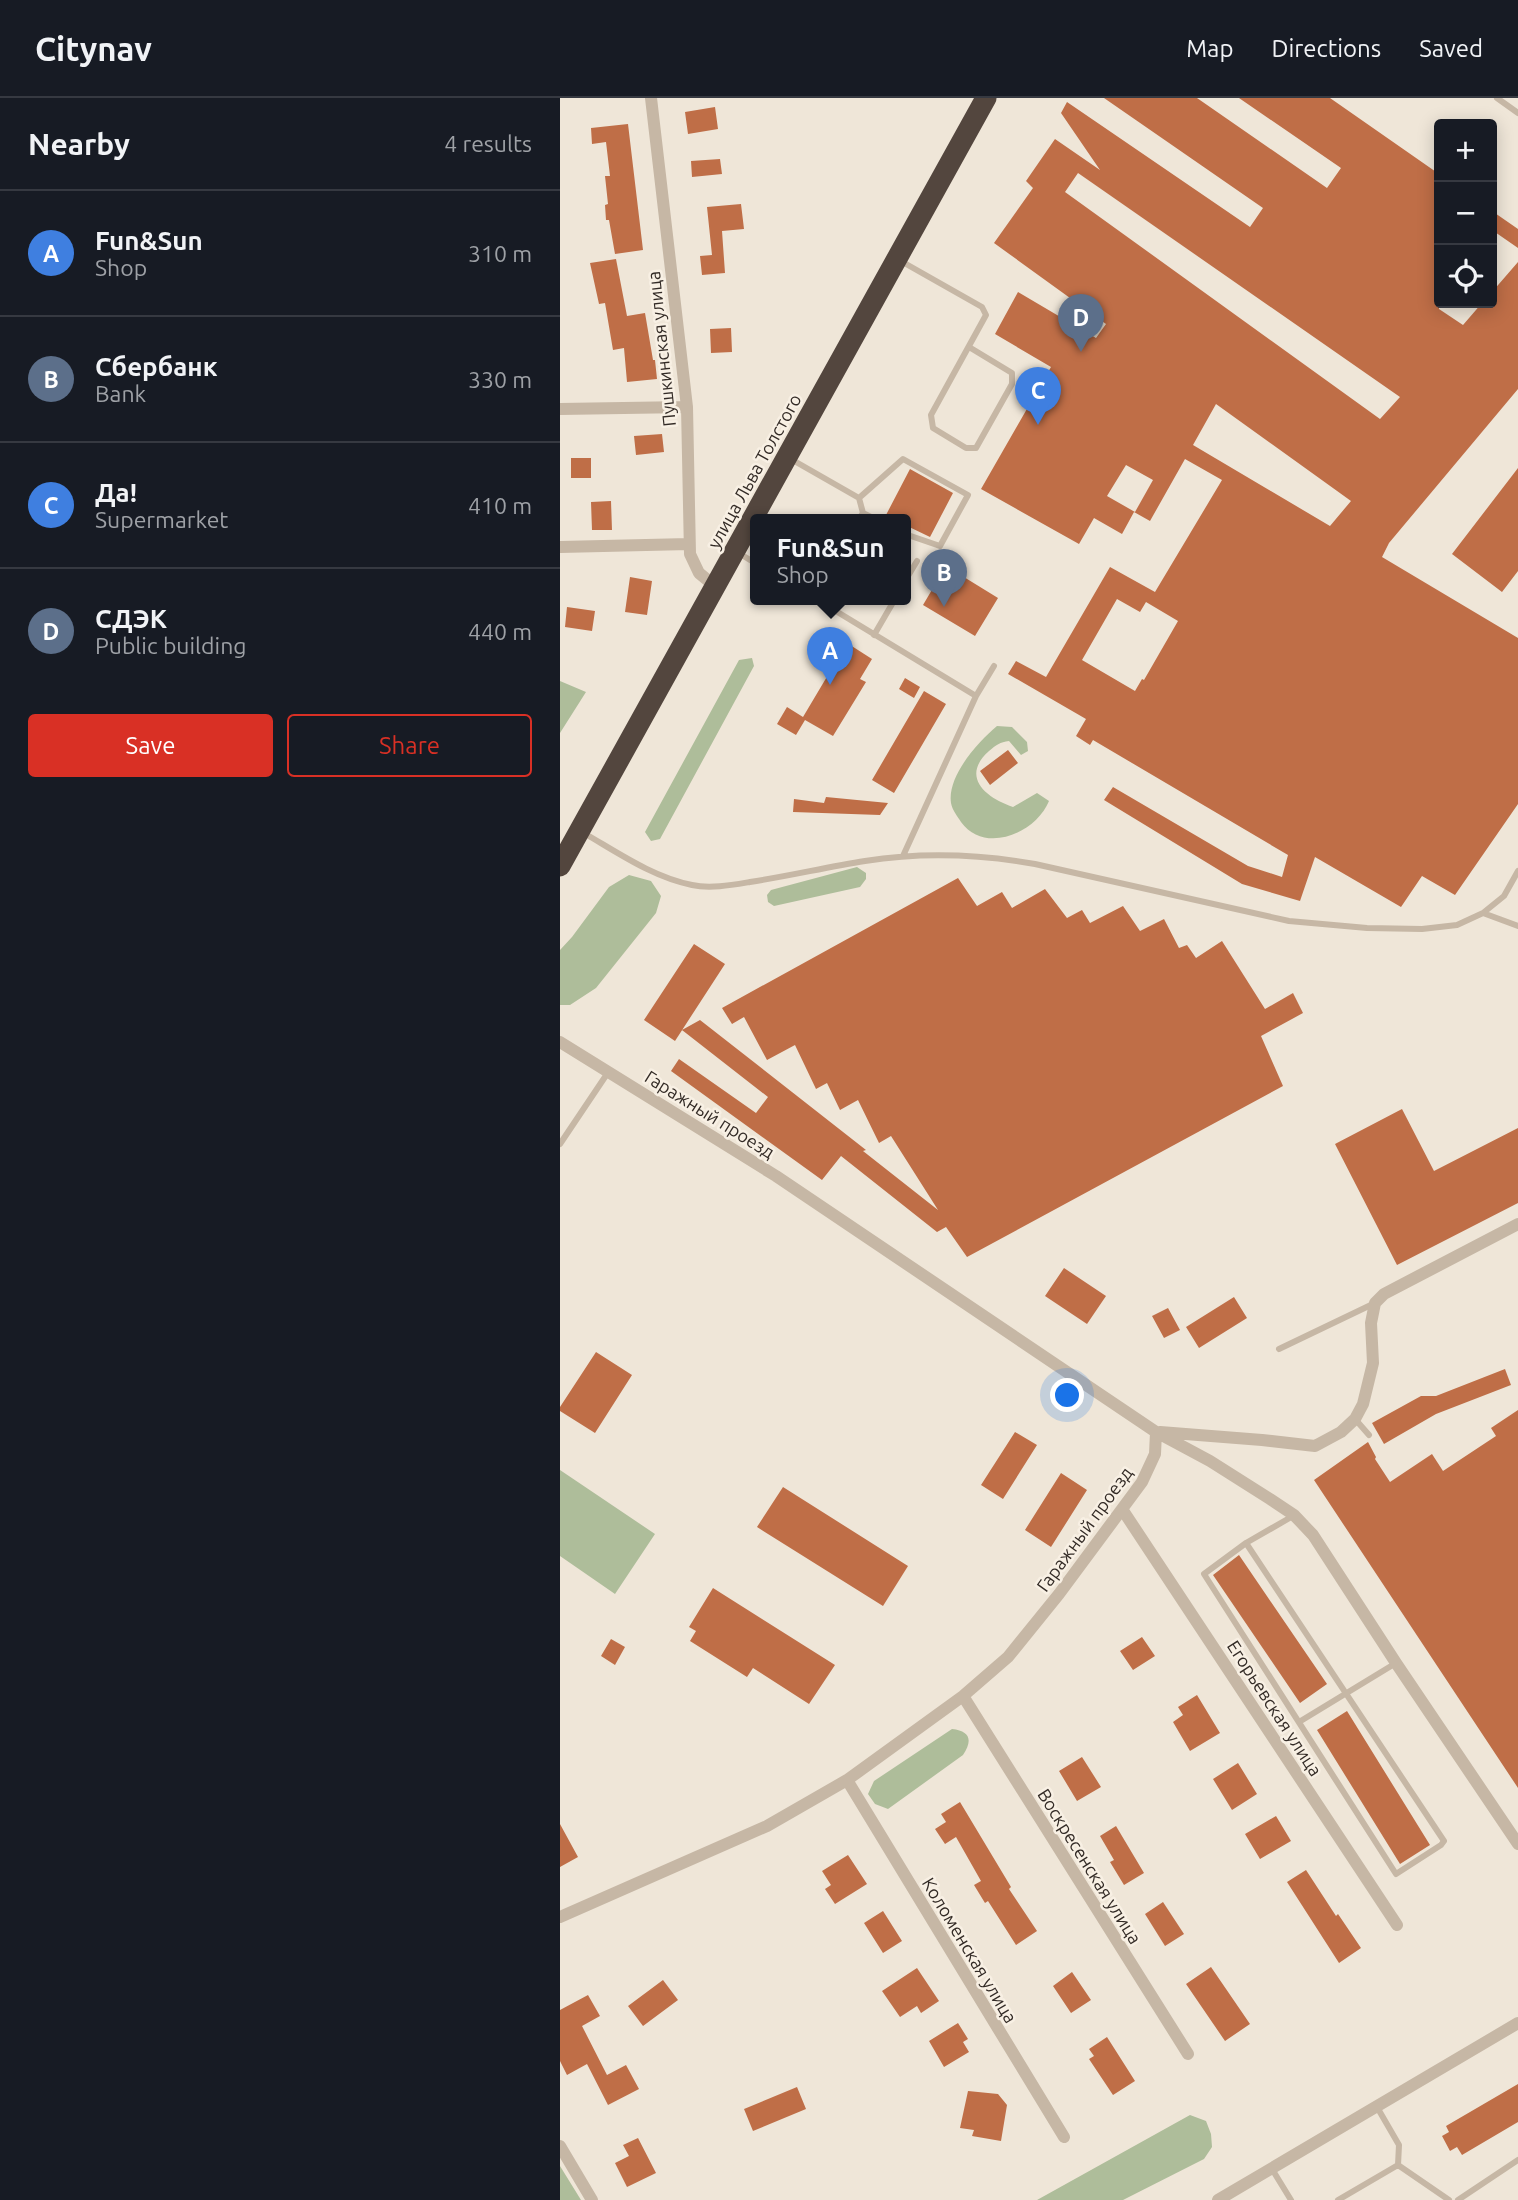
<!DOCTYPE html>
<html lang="en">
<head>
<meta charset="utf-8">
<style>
  body { margin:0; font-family:Ubuntu,sans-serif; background:#242831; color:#f1f3f6 }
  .controls { position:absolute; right:21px; top:21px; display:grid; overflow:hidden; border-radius:7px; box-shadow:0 4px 18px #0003 }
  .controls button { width:63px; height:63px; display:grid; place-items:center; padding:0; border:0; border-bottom:2px solid #363941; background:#171b24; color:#f1f3f6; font:35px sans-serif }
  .you { position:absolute; left:508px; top:1298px; width:24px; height:24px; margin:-18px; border:5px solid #fff; border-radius:50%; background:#1a73e8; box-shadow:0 0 0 10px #1a73e833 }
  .badge { display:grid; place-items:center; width:46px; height:46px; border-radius:50%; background:#d93025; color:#fff; font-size:23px; font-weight:700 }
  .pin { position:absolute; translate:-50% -58px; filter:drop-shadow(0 2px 4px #0008) }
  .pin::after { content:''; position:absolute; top:37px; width:24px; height:21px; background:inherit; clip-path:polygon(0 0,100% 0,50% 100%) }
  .popup { position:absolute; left:190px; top:416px; width:161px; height:91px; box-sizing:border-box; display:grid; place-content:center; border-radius:7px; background:#171b24; filter:drop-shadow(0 2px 5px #0005); font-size:23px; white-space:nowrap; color:#9ea1a6 }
  .popup b { font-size:26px; color:#f1f3f6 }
  .popup::after { content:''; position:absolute; left:50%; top:100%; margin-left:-14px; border:14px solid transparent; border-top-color:#171b24 }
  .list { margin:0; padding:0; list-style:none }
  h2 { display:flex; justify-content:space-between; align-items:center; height:91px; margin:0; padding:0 28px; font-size:30px }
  h2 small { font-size:23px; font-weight:400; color:#9ea1a6 }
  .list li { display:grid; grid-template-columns:46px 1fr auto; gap:21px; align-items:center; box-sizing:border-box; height:126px; padding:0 28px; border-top:2px solid #363941 }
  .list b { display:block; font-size:26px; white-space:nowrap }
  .list p { margin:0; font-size:23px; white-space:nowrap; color:#9ea1a6 }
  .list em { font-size:23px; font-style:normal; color:#9ea1a6 }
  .actions { display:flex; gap:14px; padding:21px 28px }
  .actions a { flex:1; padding:16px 0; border:2px solid #d93025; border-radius:7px; text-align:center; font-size:24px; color:#d93025 }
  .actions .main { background:#d93025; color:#fff }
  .icon { flex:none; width:38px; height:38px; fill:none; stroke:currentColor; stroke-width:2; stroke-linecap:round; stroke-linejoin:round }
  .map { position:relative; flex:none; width:958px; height:2102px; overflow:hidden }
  header { display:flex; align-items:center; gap:42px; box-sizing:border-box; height:98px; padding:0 35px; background:#171b24; border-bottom:2px solid #363941 }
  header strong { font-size:33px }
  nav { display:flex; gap:38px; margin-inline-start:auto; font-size:24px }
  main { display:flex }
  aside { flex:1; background:#171b24 }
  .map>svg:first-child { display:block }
  .green { fill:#aebd9a }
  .building { fill:#bf6e47; fill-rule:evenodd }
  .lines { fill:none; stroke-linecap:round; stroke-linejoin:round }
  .lane { stroke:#c6b7a5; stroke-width:6 }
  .street { stroke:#c6b7a5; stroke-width:12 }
  .highway { stroke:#53463e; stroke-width:21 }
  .labels { text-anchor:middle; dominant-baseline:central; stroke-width:5; stroke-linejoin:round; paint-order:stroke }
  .street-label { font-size:18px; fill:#332b26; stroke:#f8f0e4 }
</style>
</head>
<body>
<header>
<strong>Citynav</strong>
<nav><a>Map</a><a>Directions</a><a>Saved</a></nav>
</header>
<main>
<aside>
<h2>Nearby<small>4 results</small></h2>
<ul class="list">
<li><span class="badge" style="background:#3f7fe0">A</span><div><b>Fun&amp;Sun</b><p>Shop</p></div><em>310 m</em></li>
<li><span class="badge" style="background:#5c6f8a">B</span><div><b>Сбербанк</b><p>Bank</p></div><em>330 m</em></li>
<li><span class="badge" style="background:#3f7fe0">C</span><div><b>Да!</b><p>Supermarket</p></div><em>410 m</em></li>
<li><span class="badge" style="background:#5c6f8a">D</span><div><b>СДЭК</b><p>Public building</p></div><em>440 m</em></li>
</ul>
<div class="actions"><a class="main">Save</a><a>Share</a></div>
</aside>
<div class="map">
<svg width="958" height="2102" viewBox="0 0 958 2102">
  <rect width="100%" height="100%" fill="#efe6d8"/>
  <!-- green -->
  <path class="green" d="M192 560 194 568 100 741 91 743 85 734 179 562Z
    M0 583 26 594 0 635Z
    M437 628 452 629 467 644 468 653 461 657 449 643C440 644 436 647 429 653 400 679 426 700 453 709L477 695 489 703C476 735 425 757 401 724 398 719 392 712 391 705 387 678 418 644 437 628Z
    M297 769 306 775V781L300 789 214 808 208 804 207 797 211 792Z
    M69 777 91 783 101 798 96 815 36 890 10 907H0V852L12 839 49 789Z
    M0 1372 95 1436 55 1496 0 1458Z
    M392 1631C410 1633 413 1642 403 1657L328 1711 315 1706 308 1696 314 1683Z
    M630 2017 646 2023 651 2036 652 2049 644 2061 563 2102H477Z
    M0 2068 21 2102H0Z"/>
  <!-- building -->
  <path class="building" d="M544 0H637L767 90 781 70 679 0H770L879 76V211L903 227 922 205H932V194L958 164V291L829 445 822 459 958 540V706L895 797 862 778 841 809 755 759 740 803 682 786 544 702 553 689 688 768 722 779 728 757 533 642 530 647 516 638 526 621 448 576 456 563 486 579 550 469 595 494 662 382 625 361 590 423 574 414 562 436 534 420 519 446 421 391 491 269 435 236 458 194 536 240 546 226 434 145 473 90 466 83 495 41 540 72 501 15 507 4 690 129 703 110ZM518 75 840 299 820 321 505 94ZM656 306 791 403 770 428 633 347ZM566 367 593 382 575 414 547 398ZM557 501 580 514 586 504 618 523 584 582 582 581 575 593 522 562Z
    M155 9 158 31 128 36 125 14Z
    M68 26 83 152 55 156 49 122H46L45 107 48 106 45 78H50L46 44 32 46 31 30Z
    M160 61 162 76 132 79 131 63Z
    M181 106 184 131 162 133 165 175 142 177 140 158 152 157 147 109Z
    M932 113 958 131V150L932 132Z
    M56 161 67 218 85 215 93 262H95L97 281 67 284 64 250 53 252 45 205 39 206 30 165Z
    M171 230 172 254 151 255 150 231Z
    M102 336 104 354 76 357 74 338Z
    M11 360H31V380H11Z
    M958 370V473L942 494 892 456Z
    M350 371 393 395 370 439 345 427V421H333L326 417Z
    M51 403 52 432H32L31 404Z
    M386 468 438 500 415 538 363 507Z
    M70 479 92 483 87 517 65 514Z
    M7 509 35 513 32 533 5 529Z
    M287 545 312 561 300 581 306 584 273 638 245 622 236 637 217 626 227 609 243 619Z
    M345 580 360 589 354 600 339 591Z
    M364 593 386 606 334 695 312 682Z
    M448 652 458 665 430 687 420 673Z
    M266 699 328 705 320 717 233 714 234 701 264 705Z
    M398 780 417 808 442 794 452 810 485 791 507 820 522 812 530 825 563 808 580 833 604 821 619 850 627 847 636 860 662 843 705 911 733 895 743 915 701 938 723 988 407 1159 386 1129 377 1134 281 1058 262 1082 111 973 119 961 196 1015 208 999 122 932 140 922 306 1052 303 1053 378 1112 331 1038 319 1045 298 1002 280 1012 267 985 256 991 235 947 207 962 184 919 172 926 162 910Z
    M134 846 165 866 115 943 84 922Z
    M842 1011 874 1073 958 1030V1105L837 1167 775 1046Z
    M504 1170 546 1198 527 1226 485 1198Z
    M674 1199 687 1220 639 1250 626 1229Z
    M608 1210 620 1232 604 1240 592 1218Z
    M36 1254 72 1277 35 1335 0 1313V1309Z
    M945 1271 951 1287 876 1316 824 1346 812 1325 861 1298H876Z
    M958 1312V1690L754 1382 808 1344 816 1359 815 1361 830 1384 872 1356 883 1373 936 1338 931 1330Z
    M455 1334 477 1347 443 1401 421 1387Z
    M501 1375 527 1392 491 1449 465 1432Z
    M223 1389 348 1468 323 1508 197 1429Z
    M679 1457 767 1586 740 1605 653 1477Z
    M153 1490 275 1567 249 1606 193 1570 187 1579 130 1543 136 1533 129 1529Z
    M582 1539 595 1558 573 1572 560 1553Z
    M51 1541 65 1549 55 1567 41 1558Z
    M637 1597 660 1635 630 1653 613 1624 623 1617 618 1609Z
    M787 1613 870 1747 840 1766 757 1632Z
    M522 1659 541 1689 517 1703 499 1673Z
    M678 1665 697 1696 672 1712 653 1681Z
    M400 1704 451 1789 449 1791 477 1833 456 1847 428 1803 425 1805 414 1787 421 1783 396 1739 385 1746 375 1731 386 1724 381 1716Z
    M716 1718 731 1743 700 1761 685 1736Z
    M0 1726 18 1759 0 1769Z
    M556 1728 584 1775 564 1787 550 1764 554 1762 540 1738Z
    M288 1757 307 1786 275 1806 265 1791 271 1787 262 1773Z
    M746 1772 776 1818 778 1816 801 1850 779 1865 727 1784Z
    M603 1804 624 1836 605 1848 585 1816Z
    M323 1813 342 1843 323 1855 304 1825Z
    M651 1869 690 1926 665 1943 626 1886Z
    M357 1870 379 1903 361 1915 357 1908 340 1919 322 1893Z
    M512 1874 531 1902 511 1915 493 1888Z
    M103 1882 118 1902 83 1928 68 1908Z
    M28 1897 40 1918 22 1928 47 1977 66 1967 79 1991 48 2007 27 1966 7 1977 0 1963V1912Z
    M398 1925 408 1941 403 1944 409 1954 384 1969 369 1943Z
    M547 1939 575 1983 553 1997 529 1961 534 1958 529 1951Z
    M958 1986V2024L902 2057 897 2049 890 2053 882 2038 889 2034 886 2028Z
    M237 1989 246 2011 193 2033 184 2011Z
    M408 1993 438 1996 447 2007 441 2043 412 2038 414 2032 400 2030Z
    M78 2040 96 2075 67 2089 55 2065 69 2058 63 2047Z"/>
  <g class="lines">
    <!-- lane -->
    <path class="lane" d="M937 0 958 15
      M339 162 422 209 426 217 371 317 373 330 406 350H416L452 286V275L409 249
      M229 360 299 400 303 415 299 421
      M299 400 343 361 408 397 380 448 345 436
      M303 415 315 421
      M177 454 195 465
      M345 483 357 463
      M256 501 416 598
      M314 537 335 501
      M22 734C57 754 92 779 132 787 150 791 172 787 190 784 229 778 267 769 305 763 362 754 418 756 475 766L729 823 807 830 862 831 897 827 923 815 944 798 958 773
      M343 758 416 598 434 568
      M923 815 958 828
      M0 1046 49 973
      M719 1251 815 1205
      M795 1321 809 1337
      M686 1445 644 1476 836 1776 881 1747 884 1743 686 1445 733 1418
      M739 1624 836 1565
      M817 2009 839 2047 838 2067
      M712 2071 731 2102
      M778 2102 838 2067 889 2102
      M898 2102 958 2062"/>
    <!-- street -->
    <path class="street" d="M91 0 127 309 130 456 139 475 156 489
      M0 311 127 309
      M0 449 129 446
      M0 944 216 1078 596 1334 595 1356 582 1384 562 1411 499 1496 448 1559 403 1598 287 1682 207 1728 0 1819
      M596 1334 650 1363 710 1401 734 1417 753 1437 836 1565 958 1746
      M600 1334 702 1342 755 1348 781 1334 795 1321 803 1306 813 1265 811 1225 815 1205 824 1196 958 1126
      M562 1411 837 1827
      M403 1598 628 1956
      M287 1682 504 2039
      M0 2048 32 2102
      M658 2102 958 1925"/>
    <!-- highway -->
    <path class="highway" d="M0 768 426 0"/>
  </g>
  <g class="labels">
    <!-- street labels -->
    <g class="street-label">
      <text transform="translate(101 251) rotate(-96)">Пушкинская улица</text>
      <text transform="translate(194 373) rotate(-61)">улица Льва Толстого</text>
      <text transform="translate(150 1016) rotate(32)">Гаражный проезд</text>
      <text transform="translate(524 1431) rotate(-54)">Гаражный проезд</text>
      <text transform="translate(715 1610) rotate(57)">Егорьевская улица</text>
      <text transform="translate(530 1768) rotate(58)">Воскресенская улица</text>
      <text transform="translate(410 1852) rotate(59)">Коломенская улица</text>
    </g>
  </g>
</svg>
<div class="controls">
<button>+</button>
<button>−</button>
<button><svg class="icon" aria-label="locate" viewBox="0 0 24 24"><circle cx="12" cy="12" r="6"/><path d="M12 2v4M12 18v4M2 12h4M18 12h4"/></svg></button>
</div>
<div class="you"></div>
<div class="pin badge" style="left:270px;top:587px;background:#3f7fe0">A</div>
<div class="popup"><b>Fun&amp;Sun</b>Shop</div>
<div class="pin badge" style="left:384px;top:509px;background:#5c6f8a">B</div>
<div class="pin badge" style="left:478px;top:327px;background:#3f7fe0">C</div>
<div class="pin badge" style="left:521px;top:254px;background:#5c6f8a">D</div>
</div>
</main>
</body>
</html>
